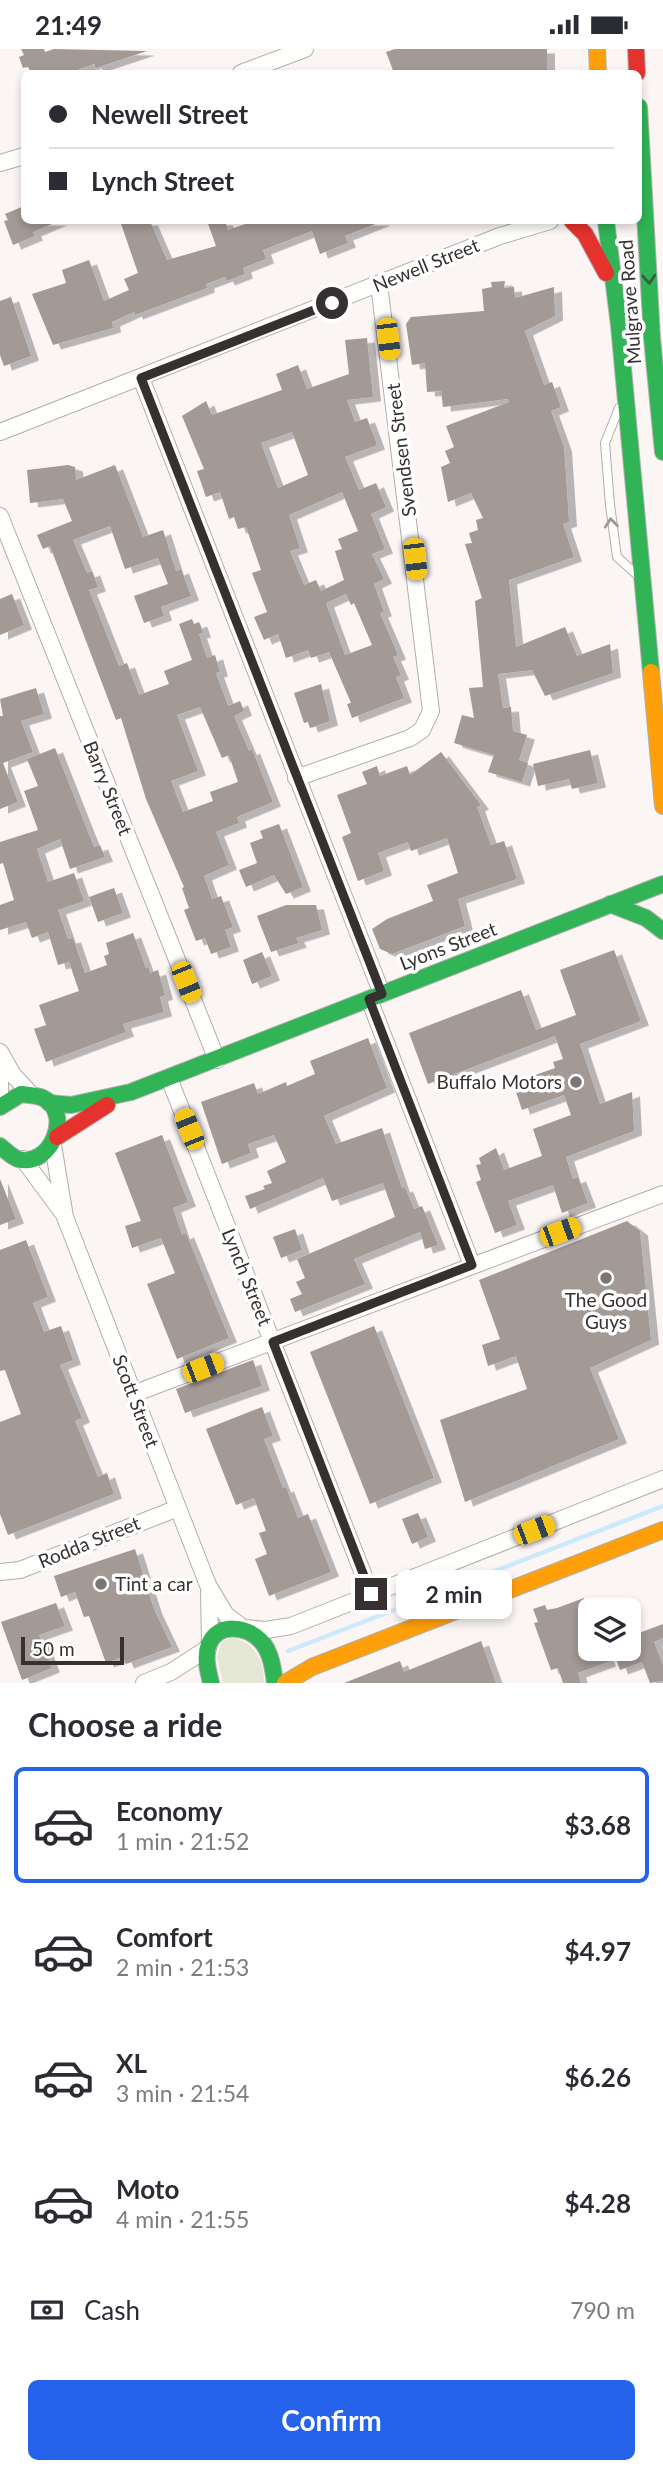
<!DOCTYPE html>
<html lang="en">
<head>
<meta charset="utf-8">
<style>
  :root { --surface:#fff; --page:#f2f2f3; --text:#2b2b33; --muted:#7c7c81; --line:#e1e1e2; --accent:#2563eb }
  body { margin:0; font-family:Lato,sans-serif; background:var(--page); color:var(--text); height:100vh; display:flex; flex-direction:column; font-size:26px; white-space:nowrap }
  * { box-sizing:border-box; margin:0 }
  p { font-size:23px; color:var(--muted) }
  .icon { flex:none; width:38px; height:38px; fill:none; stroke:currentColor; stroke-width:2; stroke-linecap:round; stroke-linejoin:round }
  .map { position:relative; height:1634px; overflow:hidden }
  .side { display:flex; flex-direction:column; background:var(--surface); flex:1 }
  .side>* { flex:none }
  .banner { position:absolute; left:21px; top:21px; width:621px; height:154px; border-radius:10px; box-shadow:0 4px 10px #0003; display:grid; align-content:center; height:154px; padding:0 28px; background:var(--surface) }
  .buttons { position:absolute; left:578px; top:1549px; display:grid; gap:14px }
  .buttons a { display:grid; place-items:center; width:63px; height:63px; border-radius:10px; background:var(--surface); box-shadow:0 4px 10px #0003; font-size:35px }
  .scale { position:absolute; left:21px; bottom:18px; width:103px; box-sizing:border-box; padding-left:7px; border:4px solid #363130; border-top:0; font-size:19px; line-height:24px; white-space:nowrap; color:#363130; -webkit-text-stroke:5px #fff; paint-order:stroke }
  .end { position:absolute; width:32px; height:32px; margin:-16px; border:9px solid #363130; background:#fff; box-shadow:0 0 0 4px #fff }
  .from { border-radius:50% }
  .bubble { position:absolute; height:49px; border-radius:10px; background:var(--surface); box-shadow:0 4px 10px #0003; font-size:23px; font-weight:700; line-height:49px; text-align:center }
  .car { position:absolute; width:21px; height:42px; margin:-21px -10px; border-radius:9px; box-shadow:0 0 5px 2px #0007; background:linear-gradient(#f5c518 24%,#345 0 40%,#f5c518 0 76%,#345 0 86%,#f5c518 0) }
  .banner b { display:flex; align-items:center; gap:24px; height:66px; font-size:26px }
  .banner b+b { border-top:2px solid var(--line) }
  .banner i { width:18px; height:18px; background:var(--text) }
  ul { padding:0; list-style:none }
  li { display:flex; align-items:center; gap:21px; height:116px; margin:0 14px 10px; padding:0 14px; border:4px solid transparent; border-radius:10px }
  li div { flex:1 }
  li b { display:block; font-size:26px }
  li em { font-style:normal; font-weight:700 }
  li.on { border-color:var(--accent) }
  li>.icon { width:63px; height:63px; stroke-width:1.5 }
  h2 { padding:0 28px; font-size:32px; line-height:84px }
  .pay { display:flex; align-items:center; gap:18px; height:77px; padding:0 28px; font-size:26px }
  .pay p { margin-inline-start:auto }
  .cta { display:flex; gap:14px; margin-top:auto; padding:14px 28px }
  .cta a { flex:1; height:80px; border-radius:10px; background:var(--accent); color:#fff; font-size:28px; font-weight:700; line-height:80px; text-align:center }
  .status { display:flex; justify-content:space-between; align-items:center; height:49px; padding:0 35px; background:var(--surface); direction:ltr }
  .status svg { height:19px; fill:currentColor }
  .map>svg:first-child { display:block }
</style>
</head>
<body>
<div class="status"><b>21:49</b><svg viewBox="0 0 49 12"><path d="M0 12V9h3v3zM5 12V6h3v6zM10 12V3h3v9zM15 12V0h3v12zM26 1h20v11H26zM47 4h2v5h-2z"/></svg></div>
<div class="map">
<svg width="663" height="1634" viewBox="0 0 663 1634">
  <defs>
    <filter id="shadow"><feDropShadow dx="8" dy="4.5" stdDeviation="0" flood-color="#0004"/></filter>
  </defs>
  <rect width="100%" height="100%" fill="#fbf5f4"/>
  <path fill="#e4e7d4" d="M231 1588C254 1593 264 1610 264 1634H223L217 1607 222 1593Z"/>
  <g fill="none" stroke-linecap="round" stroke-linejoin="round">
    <path stroke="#cceafb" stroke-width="4.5" d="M288 1602 663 1457"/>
  </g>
  <path fill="#a39995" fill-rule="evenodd" filter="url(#shadow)" d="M21 0H44L45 3 54 0 147 2 96 19 94 15 68 24H31L28 18 23 19 19 8 24 6Z
    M395 0H547V24H394L386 3Z
    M24 157V172H59L33 183 35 187 13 196 4 172 8 171 5 165Z
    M120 172H150L167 211 216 197 207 172H225L228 181 254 172H383L345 187 348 194 320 205 312 182 263 201 266 210 243 219 245 225 227 232 225 228 206 235 207 239 135 266 134 263 112 273 113 279 53 296 32 245 66 234 62 221 89 211 104 252 129 241 124 230 138 224Z
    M505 232 504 239 514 238 515 249 554 238 555 267 525 282 544 336 552 333 561 358 551 362 564 398 569 473 563 475 574 508 509 531 516 598 565 578 577 607 610 595 613 624 545 647 532 621 498 625 503 659 511 658 513 682 527 686 519 711 528 714 522 733 488 723 494 706 454 694 462 666 474 669 469 639 483 638 475 552 482 549 465 495 472 494 469 484 478 481 476 471 483 469 471 444 448 453 441 418 450 414 445 402 454 398 446 377 509 353 508 350 443 358 441 342 427 343 425 314 412 316 406 275 411 268 484 262 482 240 492 238 491 233Z
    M11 248 31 307 4 317 0 306V252Z
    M367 289 373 348 347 351 355 373 367 369 377 396 345 408 359 441 376 434 386 458 371 465 385 500 372 505 384 530 374 535 384 563 380 564 398 606 393 608 401 626 396 628 404 649 352 669 347 655 351 654 329 603 311 609 308 601 286 609 278 585 264 591 254 568 267 563 252 524 261 521 246 478 238 480 234 468 229 470 220 443 206 448 197 422 204 420 182 367 206 352 212 366 282 341 276 325 298 316 307 340 349 325 345 291ZM292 383 308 426 278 439 261 394ZM342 443 358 482 338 490 342 500 335 502 344 531 321 542 316 531 304 536 290 502 300 499 289 466ZM346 545 351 556 354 554 372 596 345 606 326 554Z
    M68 416 75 418 76 431 115 416 143 488 163 481 176 522 181 520 191 547 161 558 164 567 144 574 134 547 168 535 158 509 125 520 110 477 73 491 87 524 92 522 98 538 89 541 119 617 127 614 139 646 169 635 164 622 192 611 179 575 192 570 194 575 199 573 203 584 199 585 207 609 215 606 220 623 216 624 228 657 240 652 244 662 234 667 249 702 252 700 273 753 237 768 239 774 216 783 229 816 204 827 212 850 221 847 233 878 225 881 231 898 211 905 205 889 196 892 184 861 189 859 182 839 184 838 146 750 121 669 116 671 50 497 43 500 37 486 72 472 63 450 30 454 27 421ZM200 658 222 709 229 706 238 733 210 743 213 752 183 763 171 732 198 722 177 666Z
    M12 545 24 576 0 586V550Z
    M321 635 330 672 310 679 308 673 304 674 294 644Z
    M36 639 44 665 21 672 33 703 3 714 18 753 0 760V667H3L0 650Z
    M55 699 94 798 100 796 105 808 70 820 60 790 37 800 48 833 74 824 84 852 58 861 68 890 73 889 85 924 107 916 104 907 109 905 106 894 133 884 146 919 149 918 150 924 158 921 165 946 160 948 164 963 123 975 126 983 46 1013 34 980 46 976 39 956 79 942 69 913 58 916 48 883 32 889 26 873 0 881V856L14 851 3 814 0 815V793L38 781 24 742 38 737 27 710Z
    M590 701 598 734 572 740 569 730 538 737 533 715Z
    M441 703 481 756 477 758 491 796 504 792 517 830 458 850 465 877 392 905 380 900 372 880 387 870 433 852 427 836 458 824 447 789 411 802 408 793 378 804 384 822 358 832 342 788 351 784 337 746 367 735 362 723 377 717 380 727 407 717 410 726Z
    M279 775 303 838 286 845 274 826 246 838 239 821 257 814 250 794 263 789 260 782Z
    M114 839 123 864 98 873 89 848Z
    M286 856H316L322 881 296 889 299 894 271 903 257 867Z
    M614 901 641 972 580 995 600 1055 632 1043 634 1082 566 1108 573 1130 578 1128 588 1154 562 1164 553 1136 508 1152 517 1176 495 1184 476 1133 481 1131 476 1116 481 1115 479 1109 496 1099 504 1121 542 1107 533 1080 571 1066 564 1046 522 1061 513 1034 555 1019 553 1013 563 1010 555 987 428 1035 409 984 521 941 536 981 576 966 560 921Z
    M262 903 272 927 252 935 243 911Z
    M368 989 387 1039 324 1067 336 1095 382 1079 402 1139 405 1138 414 1160 422 1157 438 1196 425 1200 420 1183 354 1210 365 1235 295 1263 290 1250 302 1245 296 1233 305 1229 297 1210 395 1168 383 1134 332 1152 323 1129 250 1160 245 1147 265 1140 263 1137 272 1134 267 1122 286 1113 274 1086 248 1095 251 1104 222 1115 201 1053 254 1034 258 1045 286 1033 287 1037 315 1025 310 1012Z
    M162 1086 188 1153 173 1159 182 1186 186 1184 229 1289 177 1310 147 1235 175 1224 161 1189 132 1199 125 1177 141 1172 115 1104Z
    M0 1130 16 1170 0 1176Z
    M627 1172 640 1182 651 1291 590 1319 619 1390 465 1453 440 1371 527 1340 516 1307 488 1317 482 1296 500 1290 479 1231Z
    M295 1180 302 1201 281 1209 273 1188Z
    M26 1191 48 1248 33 1254 44 1283 61 1277 73 1311 60 1316 82 1369 75 1372 98 1428 107 1424 114 1445 8 1486 0 1465V1373L21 1365 5 1321 0 1322V1201Z
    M374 1277 434 1429 370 1455 310 1303Z
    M253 1311 262 1337 185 1364 176 1340Z
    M262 1358 273 1387 264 1390 283 1439 286 1438 298 1469 308 1465 331 1523 269 1547 255 1510 267 1505 259 1484 266 1482 254 1449 236 1456 206 1380Z
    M418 1464 428 1488 412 1495 402 1470Z
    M135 1500 154 1560 172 1598 126 1615 123 1608 106 1614 89 1567 84 1568 75 1543 61 1548 54 1527Z
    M584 1549 590 1564V1600H603L608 1613 578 1624 581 1634H563L558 1619 551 1621 534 1574 538 1573 533 1560 545 1556 547 1561 557 1559Z
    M56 1554 65 1577 39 1586 52 1619 22 1631 1 1573Z
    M663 1575V1589L654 1593 663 1616V1632L650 1634 642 1613 620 1621 616 1610 636 1602 631 1587Z
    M481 1592 496 1634H344L400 1612 404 1623Z"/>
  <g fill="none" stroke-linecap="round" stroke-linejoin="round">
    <defs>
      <path id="lane" d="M619 359 605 394 610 456 617 508 635 524"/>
      <path id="street" d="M241 24 305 0
        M0 114 24 107
        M141 329 382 945
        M0 383 500 187 550 172
        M0 467 217 1011
        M296 729 410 689 422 681 431 662 379 235
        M369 950 472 1216
        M0 1003 13 1026 31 1045
        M169 1029 371 1545
        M0 1054V1008
        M53 1096 65 1168 178 1459 208 1536 226 1566 242 1578
        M23 1110 62 1163
        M133 1345 663 1145
        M0 1523 20 1521 178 1459
        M209 1542 210 1593
        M244 1579 266 1581 291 1577 663 1430
        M144 1634 171 1623 208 1599"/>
      <path id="fast" d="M639 58 652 289 663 403
        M606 172 619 276 651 623
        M610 855 646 869 663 882
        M49 1054 71 1056 131 1043 663 835
        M0 1058 21 1045C27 1046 37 1046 43 1049 74 1064 50 1120 18 1110 12 1108 5 1101 0 1097
        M211 1634C208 1621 204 1608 209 1595 218 1573 247 1577 261 1592 271 1603 273 1619 275 1634"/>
      <path id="slow" d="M597 0 598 24
        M651 623 663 757
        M285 1634 312 1618 663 1481"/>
      <path id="jam" d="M636 0 637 24
        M572 172 585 185 606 224
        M57 1088 107 1056"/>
    </defs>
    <use href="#lane" stroke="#b2aead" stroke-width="10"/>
    <use href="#street" stroke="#b2aead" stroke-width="18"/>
    <use href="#fast" stroke="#b2aead" stroke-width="18"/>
    <use href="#slow" stroke="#b2aead" stroke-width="18"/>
    <use href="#jam" stroke="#b2aead" stroke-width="18"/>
    <use href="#lane" stroke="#fefefd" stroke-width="8"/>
    <use href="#street" stroke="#fefefd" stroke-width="16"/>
    <use href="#fast" stroke="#30b455" stroke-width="16"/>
    <use href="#slow" stroke="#ff9f0a" stroke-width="16"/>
    <use href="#jam" stroke="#e5322d" stroke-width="16"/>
  </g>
  <defs><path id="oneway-chevron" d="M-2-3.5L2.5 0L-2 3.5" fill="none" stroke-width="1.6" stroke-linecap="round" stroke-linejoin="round" transform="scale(1.75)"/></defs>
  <use stroke="#345f3d" href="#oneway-chevron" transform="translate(649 230) rotate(87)"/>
  <use stroke="#9a9896" href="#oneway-chevron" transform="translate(611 474) rotate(-96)"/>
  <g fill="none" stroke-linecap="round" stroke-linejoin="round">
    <path stroke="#363130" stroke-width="9" d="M332 254 141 329 382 945 369 950 472 1216 273 1293 371 1545"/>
  </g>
  <g fill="#7b7675" stroke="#fff" stroke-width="2.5">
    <circle cx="576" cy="1033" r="7"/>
    <circle cx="606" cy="1229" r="7"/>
    <circle cx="101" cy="1535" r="7"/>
  </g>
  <g text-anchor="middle" stroke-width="7" stroke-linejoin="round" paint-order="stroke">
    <g font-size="19" fill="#363130" stroke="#fff">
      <text transform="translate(426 216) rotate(-22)" y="7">Newell Street</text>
      <text transform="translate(630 253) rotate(-94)" y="7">Mulgrave Road</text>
      <text transform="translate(401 401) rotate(-97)" y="7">Svendsen Street</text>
      <text transform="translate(108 739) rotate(68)" y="7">Barry Street</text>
      <text transform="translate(448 897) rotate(-21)" y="7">Lyons Street</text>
      <text transform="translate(247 1228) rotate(68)" y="7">Lynch Street</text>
      <text transform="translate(136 1352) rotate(69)" y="7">Scott Street</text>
      <text transform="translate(89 1493) rotate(-22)" y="7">Rodda Street</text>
    </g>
    <g font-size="19" fill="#363130" stroke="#fff" text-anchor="end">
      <text x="562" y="1040">Buffalo Motors</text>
      <text x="606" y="1258" text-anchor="middle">The Good<tspan x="606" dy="22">Guys</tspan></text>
      <text x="115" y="1542" text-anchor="start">Tint a car</text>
    </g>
  </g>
</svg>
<div class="buttons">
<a><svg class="icon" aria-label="layers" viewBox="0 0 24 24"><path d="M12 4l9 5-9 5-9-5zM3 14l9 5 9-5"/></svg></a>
</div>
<div class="scale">50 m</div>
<i class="end from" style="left:332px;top:254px"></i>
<i class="end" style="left:371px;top:1545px"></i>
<div class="bubble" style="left:396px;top:1521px;width:116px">2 min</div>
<i class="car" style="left:388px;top:290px;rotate:173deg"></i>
<i class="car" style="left:415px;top:510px;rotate:173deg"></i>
<i class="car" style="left:186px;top:933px;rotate:158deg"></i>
<i class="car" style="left:189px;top:1080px;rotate:338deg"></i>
<i class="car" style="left:560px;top:1183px;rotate:70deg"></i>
<i class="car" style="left:203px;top:1319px;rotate:69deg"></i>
<i class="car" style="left:534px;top:1481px;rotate:69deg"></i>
<div class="banner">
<b><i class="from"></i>Newell Street</b>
<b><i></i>Lynch Street</b>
</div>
</div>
<section class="side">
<h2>Choose a ride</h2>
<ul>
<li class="on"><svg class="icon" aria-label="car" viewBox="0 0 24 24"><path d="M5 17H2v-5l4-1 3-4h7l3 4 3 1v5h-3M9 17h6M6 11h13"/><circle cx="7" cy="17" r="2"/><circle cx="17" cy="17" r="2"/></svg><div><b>Economy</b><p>1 min · 21:52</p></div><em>$3.68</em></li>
<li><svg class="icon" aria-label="car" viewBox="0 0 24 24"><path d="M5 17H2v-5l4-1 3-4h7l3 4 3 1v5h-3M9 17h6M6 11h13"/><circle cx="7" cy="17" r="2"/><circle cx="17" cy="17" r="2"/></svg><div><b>Comfort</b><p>2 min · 21:53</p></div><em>$4.97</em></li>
<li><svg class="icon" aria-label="car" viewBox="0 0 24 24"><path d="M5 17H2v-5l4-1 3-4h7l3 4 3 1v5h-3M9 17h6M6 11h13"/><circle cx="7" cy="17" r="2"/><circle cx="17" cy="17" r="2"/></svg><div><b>XL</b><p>3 min · 21:54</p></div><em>$6.26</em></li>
<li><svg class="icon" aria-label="car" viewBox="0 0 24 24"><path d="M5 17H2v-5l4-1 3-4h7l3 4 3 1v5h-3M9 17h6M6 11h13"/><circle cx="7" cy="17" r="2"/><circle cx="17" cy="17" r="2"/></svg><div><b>Moto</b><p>4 min · 21:55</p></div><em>$4.28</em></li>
</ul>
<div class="pay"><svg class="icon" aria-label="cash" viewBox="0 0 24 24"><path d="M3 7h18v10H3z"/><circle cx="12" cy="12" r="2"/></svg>Cash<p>790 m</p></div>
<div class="cta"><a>Confirm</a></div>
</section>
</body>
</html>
